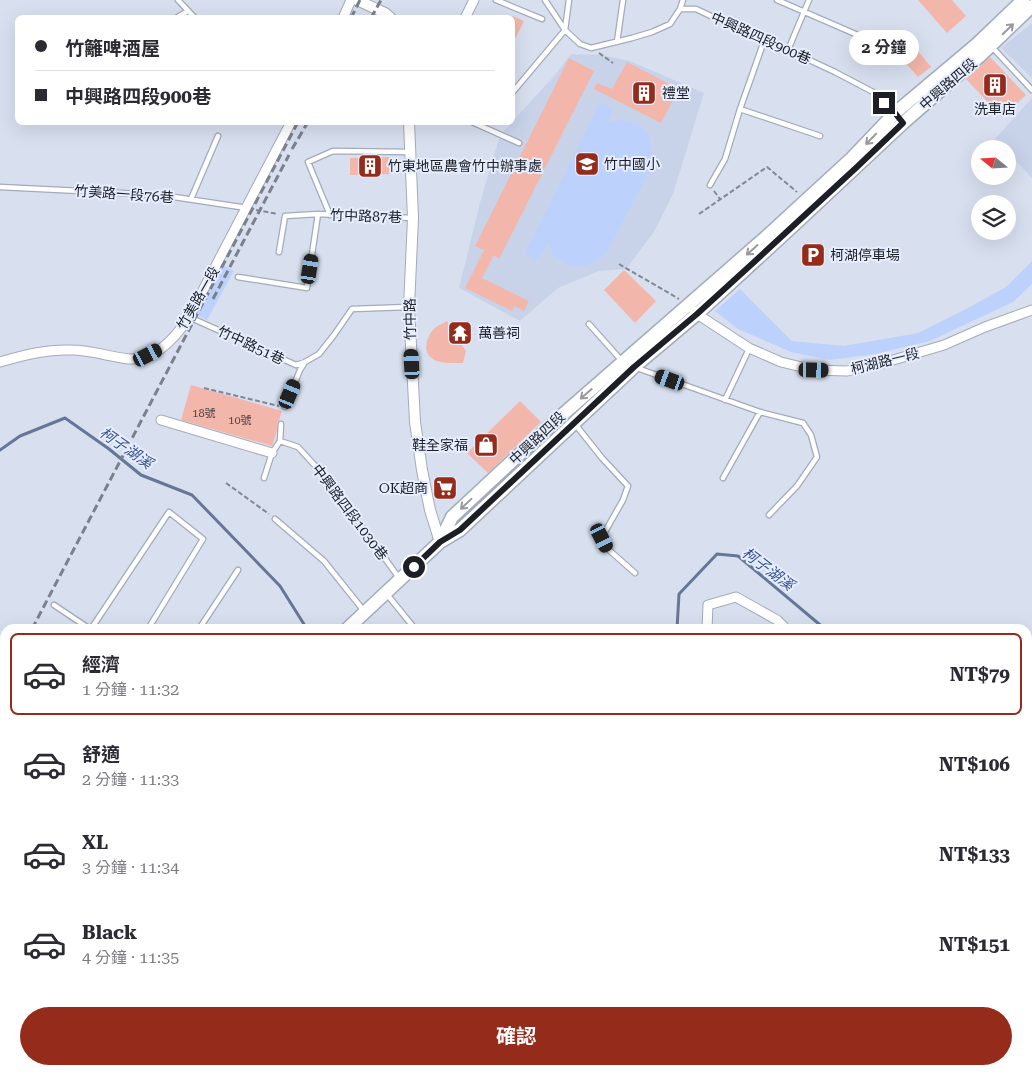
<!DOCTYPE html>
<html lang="zh-TW">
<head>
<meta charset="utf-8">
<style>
  :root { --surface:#fff; --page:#f2f2f3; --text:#2b2b33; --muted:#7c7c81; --line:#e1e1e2; --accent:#952c1b }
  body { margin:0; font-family:"Roboto Serif","Noto Sans TC",serif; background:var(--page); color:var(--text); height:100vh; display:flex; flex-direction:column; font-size:19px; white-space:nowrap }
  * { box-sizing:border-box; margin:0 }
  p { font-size:16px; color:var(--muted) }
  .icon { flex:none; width:28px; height:28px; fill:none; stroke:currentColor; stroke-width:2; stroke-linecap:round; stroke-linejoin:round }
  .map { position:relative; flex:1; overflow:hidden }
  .details { position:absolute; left:0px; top:624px; width:1032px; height:451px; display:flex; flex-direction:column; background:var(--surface); border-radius:15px 15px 0 0; box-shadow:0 5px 20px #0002 }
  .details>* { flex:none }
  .hud { position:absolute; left:15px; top:15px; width:500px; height:110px; border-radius:8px; box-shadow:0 5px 20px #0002; display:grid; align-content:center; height:110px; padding:0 20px; background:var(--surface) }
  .needle { width:32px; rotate:288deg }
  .fabs { position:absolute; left:971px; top:140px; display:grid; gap:10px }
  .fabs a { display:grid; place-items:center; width:45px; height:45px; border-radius:50%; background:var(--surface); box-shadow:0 5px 20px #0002; font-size:25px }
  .end { position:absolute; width:22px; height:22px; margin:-11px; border:6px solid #1c1f25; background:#fff; box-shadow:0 0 0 2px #fff }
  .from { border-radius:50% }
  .bubble { position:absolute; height:35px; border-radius:18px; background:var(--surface); box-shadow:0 5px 20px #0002; font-size:16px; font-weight:700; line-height:35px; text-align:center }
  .car { position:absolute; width:15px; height:30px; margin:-15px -8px; border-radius:6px; box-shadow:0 0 4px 1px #0007; background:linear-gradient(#222 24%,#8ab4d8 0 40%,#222 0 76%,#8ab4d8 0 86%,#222 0) }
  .hud b { display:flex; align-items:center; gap:18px; height:48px; font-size:19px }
  .hud b+b { border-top:1px solid var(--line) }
  .hud i { width:12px; height:12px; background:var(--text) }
  ul { padding:9px 0 0; list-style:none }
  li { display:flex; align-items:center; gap:15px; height:82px; margin:0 10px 8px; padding:0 10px; border:2px solid transparent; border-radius:8px }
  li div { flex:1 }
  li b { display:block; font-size:19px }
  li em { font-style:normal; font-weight:700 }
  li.selected { border-color:var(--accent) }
  li>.icon { width:45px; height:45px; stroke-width:1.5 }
  .button { display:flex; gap:10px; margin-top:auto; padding:10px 20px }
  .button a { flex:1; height:58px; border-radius:30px; background:var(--accent); color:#fff; font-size:20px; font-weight:700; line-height:58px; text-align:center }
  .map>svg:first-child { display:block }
</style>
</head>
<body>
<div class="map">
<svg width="1032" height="1074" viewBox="0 0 1032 1074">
  <rect width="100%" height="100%" fill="#d8e0f0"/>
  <path fill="#c8d3ea" d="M1032 23V78L1001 48Z
    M571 54 601 55 630 61 704 93 673 194 654 232 626 269 599 271 558 288 520 321 459 288 481 199 500 135 512 122 555 75Z
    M1032 98V178L1008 153V149H1003L994 140Z
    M224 1070H529L531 1074H221Z"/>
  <path fill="#bdd1fd" d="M600 102 614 109 608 122 624 120 641 126 649 135 652 153 651 169 606 253 596 262 582 267 565 264 552 254 548 242 537 262 525 254Z
    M214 260 234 271 207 320 187 310Z
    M1032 261V284L1013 302 930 341 875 354 830 360 791 352 738 329 715 311 740 289 792 341 844 346 918 333 964 310 1006 287Z
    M1032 1036V1072L1029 1074H965L964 1070H1028V1038Z
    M426 1070H492L495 1074H421Z"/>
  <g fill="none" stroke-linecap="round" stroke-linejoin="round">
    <path stroke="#667698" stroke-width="3" d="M0 450 20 436 65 418 109 449 141 475 192 495 280 586 307 629
      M677 629 679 594 717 554 738 556 825 629
      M1028 665 1032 663"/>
  </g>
  <path fill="#f3b6aa" d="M918 0H952L966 16 947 33Z
    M512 16 524 21 512 45Z
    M918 51 931 67 918 77 905 62Z
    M990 57 1026 95 1002 117 966 79Z
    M569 58 594 71 499 259 494 255 482 278 529 301 524 311 514 306 512 311 465 288 484 250 475 246Z
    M627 62 679 89 661 123 594 89 597 83 612 89Z
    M390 157V174L350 175V158Z
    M624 270 656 301 635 323 604 290Z
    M447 321 452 331 460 325 468 335 459 341 466 351 463 363H446L436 361 429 356 426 349 427 341 431 332 436 327Z
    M191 385 282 411 279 420 277 423V430L272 446 181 420Z
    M520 401 541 422 488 473 467 453Z"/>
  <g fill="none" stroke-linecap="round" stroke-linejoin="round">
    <defs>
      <path id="service" d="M178 0 195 18
        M496 0 542 19
        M545 0 565 30 580 44 591 48 632 38 652 32 670 24 680 9H696L764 41 788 50 835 72 873 92 895 113
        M777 0 860 36
        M680 9 683 0
        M176 18 188 11
        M617 42 623 0
        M992 47 1032 90
        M788 50 809 0
        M512 93 565 30 569 0
        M740 109 820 136
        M472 122 519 143
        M710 185 725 159 740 109 764 41
        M0 187 161 195 247 208
        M191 199 218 136
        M330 215 308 162 333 151 410 152
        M279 252 285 216 318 214 412 218
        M238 277 307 288 318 214
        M189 317 296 365 305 362 319 354 334 335 352 309 408 307
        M589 324 621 360
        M637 368 760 412 803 423 811 435 817 457 797 486 769 515
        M725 400 749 349
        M285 407 300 370 305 362
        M575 424 602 458 628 486 623 500 602 537 609 550 635 573
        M280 441 281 424
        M264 478 272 453 280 441 298 447 330 482 399 578
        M723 478 760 412
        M275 519 324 561 364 611
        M386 593 415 629
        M54 605 90 629
        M91 629 169 512 203 539 148 629
        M199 629 238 570
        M0 725 5 727
        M0 792 5 785
        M1028 803 1032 799
        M0 828H5
        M0 879 5 878
        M0 934H5
        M0 1031 5 1030
        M0 1047 5 1036
        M153 1074 155 1070"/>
      <path id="minor" d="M343 18 351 0
        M465 18 474 0
        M694 311 697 314 749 348 781 362 814 370 847 371 883 363 944 345 985 327 1032 310
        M0 362C24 355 47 349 72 350 91 350 110 357 129 359 156 361 176 337 189 317L291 122
        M161 420 272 453
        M707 629 708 605 736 597 777 620 786 629
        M1028 723 1032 720
        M1028 745 1032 750
        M1028 914 1032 909
        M1028 935H1032
        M816 1070 820 1074
        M846 1070 850 1074
        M956 1070 958 1074
        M693 1074 697 1070
        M737 1074 741 1070"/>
      <path id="tertiary" d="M357 0 385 13 391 18
        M409 122 413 218 409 307 415 422 422 470 430 510 440 542"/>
      <path id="secondary" d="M440 542 452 517 553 423 766 237 852 158 895 113 977 44 1023 0
        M347 629 440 542 460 530 634 367 697 314 795 224 903 123 982 54 1032 6
        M78 1074 80 1070"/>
    </defs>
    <use href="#service" stroke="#a3aaba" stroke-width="7"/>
    <use href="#minor" stroke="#a3aaba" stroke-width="11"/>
    <use href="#tertiary" stroke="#a3aaba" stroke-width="12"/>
    <use href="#secondary" stroke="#a3aaba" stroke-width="15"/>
    <path stroke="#828793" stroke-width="2" stroke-dasharray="5 2.5" stroke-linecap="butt" d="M599 53 613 63
      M714 191 720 199
      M256 210 278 214
      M699 214 767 167 797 192
      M619 264 679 299
      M204 388 279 406
      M226 483 269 514
      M273 1070V1074
      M537 1070 539 1074"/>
    <use href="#service" stroke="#fff" stroke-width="4.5"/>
    <use href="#minor" stroke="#fff" stroke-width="9"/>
    <use href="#tertiary" stroke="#fff" stroke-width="10"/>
    <use href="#secondary" stroke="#fff" stroke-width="12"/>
    <path stroke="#7b818c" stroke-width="3" stroke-dasharray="8 4" stroke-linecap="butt" d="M351 18 360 0
      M371 18 381 0
      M292 149 308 122
      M213 299 289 155
      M32 629 298 122
      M0 685 5 676
      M0 698 5 690"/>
  </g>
  <defs><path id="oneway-shaft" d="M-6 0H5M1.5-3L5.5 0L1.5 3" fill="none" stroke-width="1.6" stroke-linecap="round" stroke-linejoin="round" transform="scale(1.25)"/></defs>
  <g stroke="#999a9d">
    <use href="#oneway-shaft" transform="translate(1008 29) rotate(-44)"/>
    <use href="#oneway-shaft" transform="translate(871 139) rotate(134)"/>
    <use href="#oneway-shaft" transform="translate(752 250) rotate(138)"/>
    <use href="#oneway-shaft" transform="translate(586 394) rotate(139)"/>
    <use href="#oneway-shaft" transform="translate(466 504) rotate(137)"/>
  </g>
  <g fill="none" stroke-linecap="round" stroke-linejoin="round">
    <path stroke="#1c1f25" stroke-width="6" d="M414 567 440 542 460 530 634 367 697 314 753 263 858 166 903 123 895 113 884 103"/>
  </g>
  <defs>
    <symbol id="building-square" viewBox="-11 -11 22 22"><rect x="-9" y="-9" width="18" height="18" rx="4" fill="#952c1b" stroke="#e5edfe"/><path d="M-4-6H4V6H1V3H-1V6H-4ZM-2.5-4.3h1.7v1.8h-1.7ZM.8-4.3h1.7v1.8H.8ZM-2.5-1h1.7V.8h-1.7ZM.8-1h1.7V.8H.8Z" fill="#fff"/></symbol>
    <symbol id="school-square" viewBox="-11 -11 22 22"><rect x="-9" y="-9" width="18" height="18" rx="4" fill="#952c1b" stroke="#e5edfe"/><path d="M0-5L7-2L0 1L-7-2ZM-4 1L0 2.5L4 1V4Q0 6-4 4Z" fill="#fff"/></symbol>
    <symbol id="parking-square" viewBox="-11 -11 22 22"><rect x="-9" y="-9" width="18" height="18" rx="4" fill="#952c1b" stroke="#e5edfe"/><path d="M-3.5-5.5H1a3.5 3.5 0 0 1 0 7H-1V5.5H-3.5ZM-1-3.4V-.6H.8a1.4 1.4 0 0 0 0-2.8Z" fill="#fff"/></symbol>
    <symbol id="temple-square" viewBox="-11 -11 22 22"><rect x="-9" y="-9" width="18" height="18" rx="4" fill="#952c1b" stroke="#e5edfe"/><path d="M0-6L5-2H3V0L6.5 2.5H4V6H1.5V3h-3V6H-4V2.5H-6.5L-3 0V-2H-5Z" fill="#fff"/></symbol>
    <symbol id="shop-square" viewBox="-11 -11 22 22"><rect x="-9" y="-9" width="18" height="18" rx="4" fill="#952c1b" stroke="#e5edfe"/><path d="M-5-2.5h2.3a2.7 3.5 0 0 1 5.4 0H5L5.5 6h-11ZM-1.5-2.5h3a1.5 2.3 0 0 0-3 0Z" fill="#fff"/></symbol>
    <symbol id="supermarket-square" viewBox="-11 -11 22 22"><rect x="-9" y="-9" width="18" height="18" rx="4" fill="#952c1b" stroke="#e5edfe"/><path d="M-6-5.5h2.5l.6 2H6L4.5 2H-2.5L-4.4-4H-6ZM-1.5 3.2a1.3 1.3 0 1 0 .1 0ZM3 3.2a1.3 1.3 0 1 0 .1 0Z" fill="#fff"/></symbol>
  </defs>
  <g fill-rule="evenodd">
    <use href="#building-square" x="981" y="71" width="28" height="28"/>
    <use href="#building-square" x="630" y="79" width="28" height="28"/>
    <use href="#school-square" x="573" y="150" width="28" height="28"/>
    <use href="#building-square" x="356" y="152" width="28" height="28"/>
    <use href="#parking-square" x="799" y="241" width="28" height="28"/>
    <use href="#temple-square" x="446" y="319" width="28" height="28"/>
    <use href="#shop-square" x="472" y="431" width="28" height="28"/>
    <use href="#supermarket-square" x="431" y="474" width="28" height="28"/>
  </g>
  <g text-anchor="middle" stroke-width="4" stroke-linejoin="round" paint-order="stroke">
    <g font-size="11" fill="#524546">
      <text x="204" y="417">18號</text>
      <text x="240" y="424">10號</text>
    </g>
    <g font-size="14" fill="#1c1f25" stroke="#e5edfe">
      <text transform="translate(761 38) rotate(24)" y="5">中興路四段900巷</text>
      <text transform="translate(948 84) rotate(-41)" y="5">中興路四段</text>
      <text transform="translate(124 194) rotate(4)" y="5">竹美路一段76巷</text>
      <text transform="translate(366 216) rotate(2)" y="5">竹中路87巷</text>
      <text transform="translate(198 298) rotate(-60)" y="5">竹美路一段</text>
      <text transform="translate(410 319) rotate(-91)" y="5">竹中路</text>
      <text transform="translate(251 345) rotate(25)" y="5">竹中路51巷</text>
      <text transform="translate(885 361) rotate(-14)" y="5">柯湖路一段</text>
      <text transform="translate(537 438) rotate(-43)" y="5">中興路四段</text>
      <text transform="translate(350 512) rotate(53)" y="5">中興路四段1030巷</text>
    </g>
    <g font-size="14" fill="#1c1f25" stroke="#e5edfe" text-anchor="start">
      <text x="662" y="98">禮堂</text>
      <text x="995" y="114" text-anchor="middle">洗車店</text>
      <text x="604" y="169">竹中國小</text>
      <text x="388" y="171">竹東地區農會竹中辦事處</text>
      <text x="830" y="260">柯湖停車場</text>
      <text x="478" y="338">萬善祠</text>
      <text x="468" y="450" text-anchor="end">鞋全家福</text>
      <text x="428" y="493" text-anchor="end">OK超商</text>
    </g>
    <g font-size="15" font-style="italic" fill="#38528e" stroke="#e5edfe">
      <text transform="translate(126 448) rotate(35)" y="5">柯子湖溪</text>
      <text transform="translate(768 569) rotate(37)" y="5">柯子湖溪</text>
    </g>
  </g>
</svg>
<div class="fabs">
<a><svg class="needle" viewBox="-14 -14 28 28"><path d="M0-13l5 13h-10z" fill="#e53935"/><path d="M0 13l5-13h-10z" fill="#7c7c81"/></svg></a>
<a><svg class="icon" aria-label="layers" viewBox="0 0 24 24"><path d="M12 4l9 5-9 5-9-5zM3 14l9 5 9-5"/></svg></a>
</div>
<i class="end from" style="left:414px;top:567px"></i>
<i class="end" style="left:884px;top:103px"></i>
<div class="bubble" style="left:849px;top:30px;width:70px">2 分鐘</div>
<i class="car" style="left:310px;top:269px;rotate:9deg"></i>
<i class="car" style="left:148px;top:355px;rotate:63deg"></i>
<i class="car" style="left:412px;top:364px;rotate:357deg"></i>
<i class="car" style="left:814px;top:370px;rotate:91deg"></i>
<i class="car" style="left:670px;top:380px;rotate:290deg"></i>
<i class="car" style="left:290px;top:394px;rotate:23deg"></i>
<i class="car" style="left:602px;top:538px;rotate:153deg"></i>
<div class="hud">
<b><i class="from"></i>竹籬啤酒屋</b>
<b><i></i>中興路四段900巷</b>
</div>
<section class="details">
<ul>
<li class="selected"><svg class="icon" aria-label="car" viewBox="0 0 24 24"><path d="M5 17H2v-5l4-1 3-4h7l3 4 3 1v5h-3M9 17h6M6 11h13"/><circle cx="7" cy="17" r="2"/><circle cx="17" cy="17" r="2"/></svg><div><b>經濟</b><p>1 分鐘 · 11:32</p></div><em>NT$79</em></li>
<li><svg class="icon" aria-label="car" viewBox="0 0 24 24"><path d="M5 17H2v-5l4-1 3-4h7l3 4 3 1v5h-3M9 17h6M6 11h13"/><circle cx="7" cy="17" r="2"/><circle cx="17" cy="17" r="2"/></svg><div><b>舒適</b><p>2 分鐘 · 11:33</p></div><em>NT$106</em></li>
<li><svg class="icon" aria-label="car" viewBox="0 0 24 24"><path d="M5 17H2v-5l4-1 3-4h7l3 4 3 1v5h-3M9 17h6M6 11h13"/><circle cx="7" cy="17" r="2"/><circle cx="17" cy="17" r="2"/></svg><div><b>XL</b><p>3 分鐘 · 11:34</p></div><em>NT$133</em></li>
<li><svg class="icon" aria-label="car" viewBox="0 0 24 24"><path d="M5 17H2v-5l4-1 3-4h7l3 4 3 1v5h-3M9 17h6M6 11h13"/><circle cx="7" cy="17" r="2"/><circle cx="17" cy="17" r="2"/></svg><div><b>Black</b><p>4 分鐘 · 11:35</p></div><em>NT$151</em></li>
</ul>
<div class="button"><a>確認</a></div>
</section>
</div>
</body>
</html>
